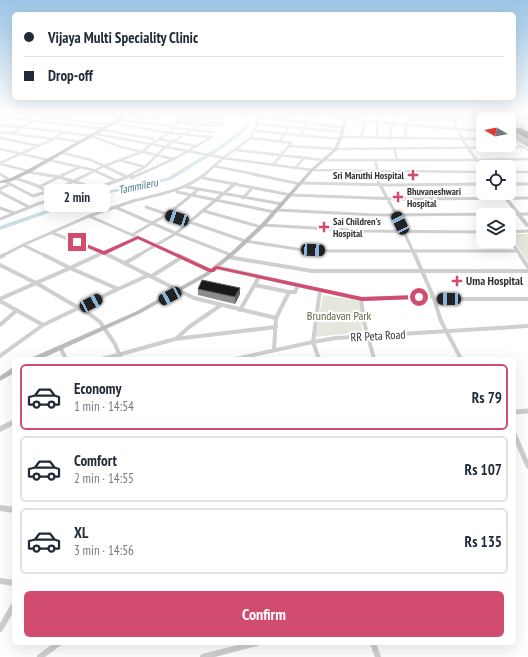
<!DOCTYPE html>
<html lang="en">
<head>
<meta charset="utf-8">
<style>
  :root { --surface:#fff; --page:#f2f2f3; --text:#1f2937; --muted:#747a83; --line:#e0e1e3; --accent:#d24c70 }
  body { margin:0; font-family:"PT Sans Narrow",sans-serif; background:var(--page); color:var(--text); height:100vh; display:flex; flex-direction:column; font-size:15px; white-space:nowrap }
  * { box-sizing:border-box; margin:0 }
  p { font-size:13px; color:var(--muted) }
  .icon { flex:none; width:22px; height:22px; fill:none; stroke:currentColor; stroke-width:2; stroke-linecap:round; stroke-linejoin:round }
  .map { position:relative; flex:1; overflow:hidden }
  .drawer { position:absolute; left:12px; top:357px; width:504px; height:288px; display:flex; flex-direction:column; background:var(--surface); border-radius:6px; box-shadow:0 4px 16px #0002 }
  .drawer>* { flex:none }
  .guide { position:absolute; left:12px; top:12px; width:504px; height:88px; border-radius:6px; box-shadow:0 4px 16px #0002; display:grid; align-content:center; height:88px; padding:0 12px; background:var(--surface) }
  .needle { width:26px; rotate:279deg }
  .fabs { position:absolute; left:476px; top:112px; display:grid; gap:8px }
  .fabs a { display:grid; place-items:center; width:40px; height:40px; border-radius:6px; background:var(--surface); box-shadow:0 4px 16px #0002; font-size:20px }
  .end { position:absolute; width:18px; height:18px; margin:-9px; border:5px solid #d24c70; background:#fff; box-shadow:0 0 0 2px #fff }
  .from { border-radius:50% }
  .bubble { position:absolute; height:28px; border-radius:6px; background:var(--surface); box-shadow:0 4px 16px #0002; font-size:13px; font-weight:800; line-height:28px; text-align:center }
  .car { position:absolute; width:12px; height:24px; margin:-12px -6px; border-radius:5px; box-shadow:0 0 3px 1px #0007; background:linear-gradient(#222 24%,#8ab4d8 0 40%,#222 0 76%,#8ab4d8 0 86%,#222 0) }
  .guide b { display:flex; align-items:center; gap:14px; height:38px; font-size:15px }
  .guide b+b { border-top:1px solid var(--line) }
  .guide i { width:10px; height:10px; background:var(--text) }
  ul { padding:7px 0 0; list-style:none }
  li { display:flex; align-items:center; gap:12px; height:66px; margin:0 8px 6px; padding:0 4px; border:2px solid var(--line); border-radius:6px }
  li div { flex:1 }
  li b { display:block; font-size:15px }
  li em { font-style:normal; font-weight:800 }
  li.current { border-color:var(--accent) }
  li>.icon { width:36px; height:36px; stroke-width:1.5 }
  .button { display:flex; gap:8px; margin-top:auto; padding:8px 12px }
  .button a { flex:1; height:46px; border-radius:6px; background:var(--accent); color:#fff; font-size:16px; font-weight:800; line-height:46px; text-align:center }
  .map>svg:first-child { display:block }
</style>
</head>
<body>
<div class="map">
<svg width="528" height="657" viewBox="0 0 528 657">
  <rect width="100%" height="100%" fill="#fff"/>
  <path fill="#e4e8dc" d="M509 234H528V262Z
    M323 295 360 301 362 332 315 337Z"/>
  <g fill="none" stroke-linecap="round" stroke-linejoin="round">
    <path fill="#c9dfe4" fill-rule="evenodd" d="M240 111H244L251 123 247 130 223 148 171 180 97 196 0 230V226L93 194 167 178 219 146 243 128 247 123Z"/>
    <path stroke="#cfcfcf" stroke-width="2.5" d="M5 111 43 115
      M255 111 257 124 342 132
      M272 111 408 125 409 120H477
      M298 111 346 116
      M329 111 346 113
      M386 111H392
      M392 111 425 114 465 113
      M501 111 528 131
      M522 111 528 115
      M184 112 220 113
      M487 112 507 111
      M0 113H2
      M47 113 67 115
      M346 113 366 115V111
      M182 115 196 116
      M122 116 156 118
      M207 116H222
      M257 116 343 128
      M0 117 105 129
      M41 117 61 119 78 111
      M180 117 223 119
      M61 119 112 125
      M498 119 528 117
      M119 120 174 126
      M178 120 224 123 221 111
      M114 123 169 133 211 137
      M176 123 218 126H222L224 123
      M257 124 251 138 223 158 312 170 483 172
      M0 125 63 132
      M509 125H528
      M173 128 213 132
      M103 130 153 139
      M255 131 340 139
      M0 132 53 139
      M12 133 33 121
      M96 134 220 157 223 158 214 166 258 175
      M300 136 311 116
      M341 137 483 139
      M0 138 39 146
      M56 138 81 142
      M251 138 291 143 273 165
      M361 138 365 120
      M377 138V123L382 111
      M159 139 196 146
      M391 139 390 131 399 112
      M407 139 405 131 408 125 483 131
      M280 141 294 119
      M289 146 336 149 524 147
      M394 148 397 159
      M0 149 93 170 104 175
      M236 150 323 160H476
      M62 153 91 160 123 175
      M119 160 145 167
      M375 160 378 172
      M476 160 528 159
      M0 163 53 139 63 132 91 136 121 147 174 159
      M0 164 29 171
      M295 168 305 157
      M27 172 47 175
      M373 172 375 175
      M509 172H528
      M0 174 2 175
      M63 175 80 167
      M86 175 104 166 142 152 151 144 169 133 185 111
      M130 175 145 167 165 147 193 129 205 111
      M138 175 174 159 210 138
      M204 175 214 166"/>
    <path stroke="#cfcfcf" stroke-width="3" d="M0 174 10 180
      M40 174 59 177 95 188
      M102 174 117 181
      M121 174 127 177 132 174
      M253 174 300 184
      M374 174 396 214 415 256
      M15 178 38 186 58 198
      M131 178 140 174
      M203 178 291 195 400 199 528 198
      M4 181 33 196 62 187 88 174
      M302 183 392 185 483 184
      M509 184H528
      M39 187 65 174
      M62 187 79 193
      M187 187 282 204
      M0 189 10 184
      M0 192 29 207
      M177 192 274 212
      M243 198 253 187
      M115 207 177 234 231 255
      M146 207 245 241 297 249 330 251H518
      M0 208 14 213
      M277 210 376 215 528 214
      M204 211 261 227
      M0 219 40 203 97 188 127 177
      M263 225 364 231 483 232
      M509 232 528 231
      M53 233 110 256
      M132 235 168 214 199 189
      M509 238 521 256
      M2 256 23 245
      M46 256 23 245 89 216
      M96 256 138 237
      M137 256 175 234 236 183
      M180 256 89 216C104 211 118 206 133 201 159 194 184 191 205 174"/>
    <path stroke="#cfcfcf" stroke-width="4" d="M44 255 70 268
      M98 255 70 268 118 289 149 275
      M108 255 194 298 276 318 274 350
      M178 255 211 271
      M415 255 433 296 441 321 461 359
      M520 255 528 267
      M0 257 4 255
      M228 257 312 271H528
      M125 263 139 255
      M0 265 36 283 91 315 100 322 115 344 121 359
      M216 267 361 299 433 296
      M152 276 182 257
      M255 285 289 292
      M0 299 70 268
      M361 299 364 322 374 359
      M434 299H528
      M0 301 43 325 118 289
      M240 310 259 277
      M276 318 289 292H295L298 285
      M0 325 17 310
      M176 339 189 327 221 305
      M60 347 66 359
      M0 356 43 325
      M103 359 175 339 276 327
      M319 359 313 342 320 290"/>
    <path stroke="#cfcfcf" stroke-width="5" d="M103 359 106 358
      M514 412 528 411
      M514 434 528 466"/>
    <path stroke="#cfcfcf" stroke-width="6" d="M0 508 14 510
      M0 581 14 583
      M0 629 14 605
      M373 643 378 657
      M40 657 59 643
      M203 657 257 643"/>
    <path fill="#cfcfcf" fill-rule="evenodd" d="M452 111H454C456 132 471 151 484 167H483V169H482C469 152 453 133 452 111Z
      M461 111H464L483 122V124Z
      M509 137 528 149V151L509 139Z
      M500 193H504L528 223V227H526Z
      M528 324V328L336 340 313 344 244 359H232L233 358 235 357 313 340 336 336Z
      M14 419V425L0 432V426Z"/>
    <path fill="#bcbcbc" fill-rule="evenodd" d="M345 111H349L343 137 337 150 313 171 265 226 233 256 209 275 141 313 41 359H32L33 357 137 311 205 273 229 254 261 224 311 169 334 149 339 137Z
      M12 368H14V373L0 381V376Z"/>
    <path fill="#aaa" fill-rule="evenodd" d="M121 111H125L124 116 118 122 31 172 12 181 0 183V181L9 179 27 170 116 120 120 116Z"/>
  </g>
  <path fill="#8c8c8c" d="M467 111H490L504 119H483V121Z
    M509 122 517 128 528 132V147L509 136Z
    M240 288V294L235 304 198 295V289Z"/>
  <path fill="#5e5e5e" d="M240 288V294L235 304V297Z"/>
  <path fill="#191919" stroke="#5e5e5e" d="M479 111H490L504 119H493Z
    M509 122 515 125 517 128H521L528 132V139L509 128Z
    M202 280 240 288 235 297 198 289Z"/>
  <linearGradient id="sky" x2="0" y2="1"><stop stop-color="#9bc5e6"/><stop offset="0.55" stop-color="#fff"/><stop offset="1" stop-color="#fff" stop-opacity="0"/></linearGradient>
  <rect width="528" height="203" fill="url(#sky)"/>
  <path fill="#d24c70" d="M138 236 211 269 216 266 362 297 419 295 422 297 419 299 362 301 217 269 214 272H209L138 239 104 255 75 242 79 241 104 251Z"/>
  <g fill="#d24c70" stroke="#fff" stroke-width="1.5">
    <path d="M411 169h4v4h4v4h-4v4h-4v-4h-4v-4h4z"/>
    <path d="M396 191h4v4h4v4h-4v4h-4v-4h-4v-4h4z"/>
    <path d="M322 221h4v4h4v4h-4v4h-4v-4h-4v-4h4z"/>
    <path d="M455 275h4v4h4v4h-4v4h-4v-4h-4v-4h4z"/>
  </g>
  <g text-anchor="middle" stroke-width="4" stroke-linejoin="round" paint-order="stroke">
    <g font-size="10" font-weight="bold" fill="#323232" stroke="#fff" text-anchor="start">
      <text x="404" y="179" text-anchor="end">Sri Maruthi Hospital</text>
      <text x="407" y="195">Bhuvaneshwari<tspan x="407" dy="12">Hospital</tspan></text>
      <text x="333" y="225">Sai Children's<tspan x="333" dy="12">Hospital</tspan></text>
    </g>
    <g font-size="11" font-style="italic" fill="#467a86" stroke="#fff">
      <text transform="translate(138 186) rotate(-12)" y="4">Tammileru</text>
    </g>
    <g font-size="12" font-weight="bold" fill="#323232" stroke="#fff" text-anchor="start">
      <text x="466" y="285">Uma Hospital</text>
    </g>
    <g font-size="12" fill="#5d6944" stroke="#fff">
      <text x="339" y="320">Brundavan Park</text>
    </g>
    <g font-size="12" fill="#323232" stroke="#fff">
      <text transform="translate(378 336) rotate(-3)" y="4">RR Peta Road</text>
    </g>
  </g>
</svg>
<div class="fabs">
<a><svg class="needle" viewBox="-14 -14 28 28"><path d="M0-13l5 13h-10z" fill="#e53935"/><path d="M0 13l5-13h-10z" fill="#747a83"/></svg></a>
<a><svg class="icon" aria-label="locate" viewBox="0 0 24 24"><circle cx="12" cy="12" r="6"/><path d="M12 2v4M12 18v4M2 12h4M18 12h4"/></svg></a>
<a><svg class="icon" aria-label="layers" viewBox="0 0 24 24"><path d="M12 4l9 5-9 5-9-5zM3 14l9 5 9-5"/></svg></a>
</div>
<i class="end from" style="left:419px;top:297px"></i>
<i class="end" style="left:77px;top:242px"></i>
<div class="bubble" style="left:44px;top:184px;width:66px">2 min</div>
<i class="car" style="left:177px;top:218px;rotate:288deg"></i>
<i class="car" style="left:400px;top:223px;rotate:334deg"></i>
<i class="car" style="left:313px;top:250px;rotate:93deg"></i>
<i class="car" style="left:170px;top:296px;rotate:242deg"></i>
<i class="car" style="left:449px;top:299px;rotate:270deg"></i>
<i class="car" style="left:91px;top:303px;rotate:62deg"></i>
<div class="guide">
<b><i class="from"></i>Vijaya Multi Speciality Clinic</b>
<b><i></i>Drop-off</b>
</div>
<section class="drawer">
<ul>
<li class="current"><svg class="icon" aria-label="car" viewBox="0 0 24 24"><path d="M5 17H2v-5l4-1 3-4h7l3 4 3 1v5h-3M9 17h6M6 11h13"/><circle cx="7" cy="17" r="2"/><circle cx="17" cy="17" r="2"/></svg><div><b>Economy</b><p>1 min · 14:54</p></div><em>Rs 79</em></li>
<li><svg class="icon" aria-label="car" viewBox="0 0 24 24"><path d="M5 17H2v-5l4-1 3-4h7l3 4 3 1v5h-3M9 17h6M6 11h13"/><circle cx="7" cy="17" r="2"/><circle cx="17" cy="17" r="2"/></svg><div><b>Comfort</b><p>2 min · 14:55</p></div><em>Rs 107</em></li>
<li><svg class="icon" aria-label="car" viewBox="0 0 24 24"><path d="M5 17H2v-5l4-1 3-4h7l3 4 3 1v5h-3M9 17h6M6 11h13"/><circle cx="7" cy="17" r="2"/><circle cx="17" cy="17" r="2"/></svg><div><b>XL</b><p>3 min · 14:56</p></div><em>Rs 135</em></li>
</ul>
<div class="button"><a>Confirm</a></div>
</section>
</div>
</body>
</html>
